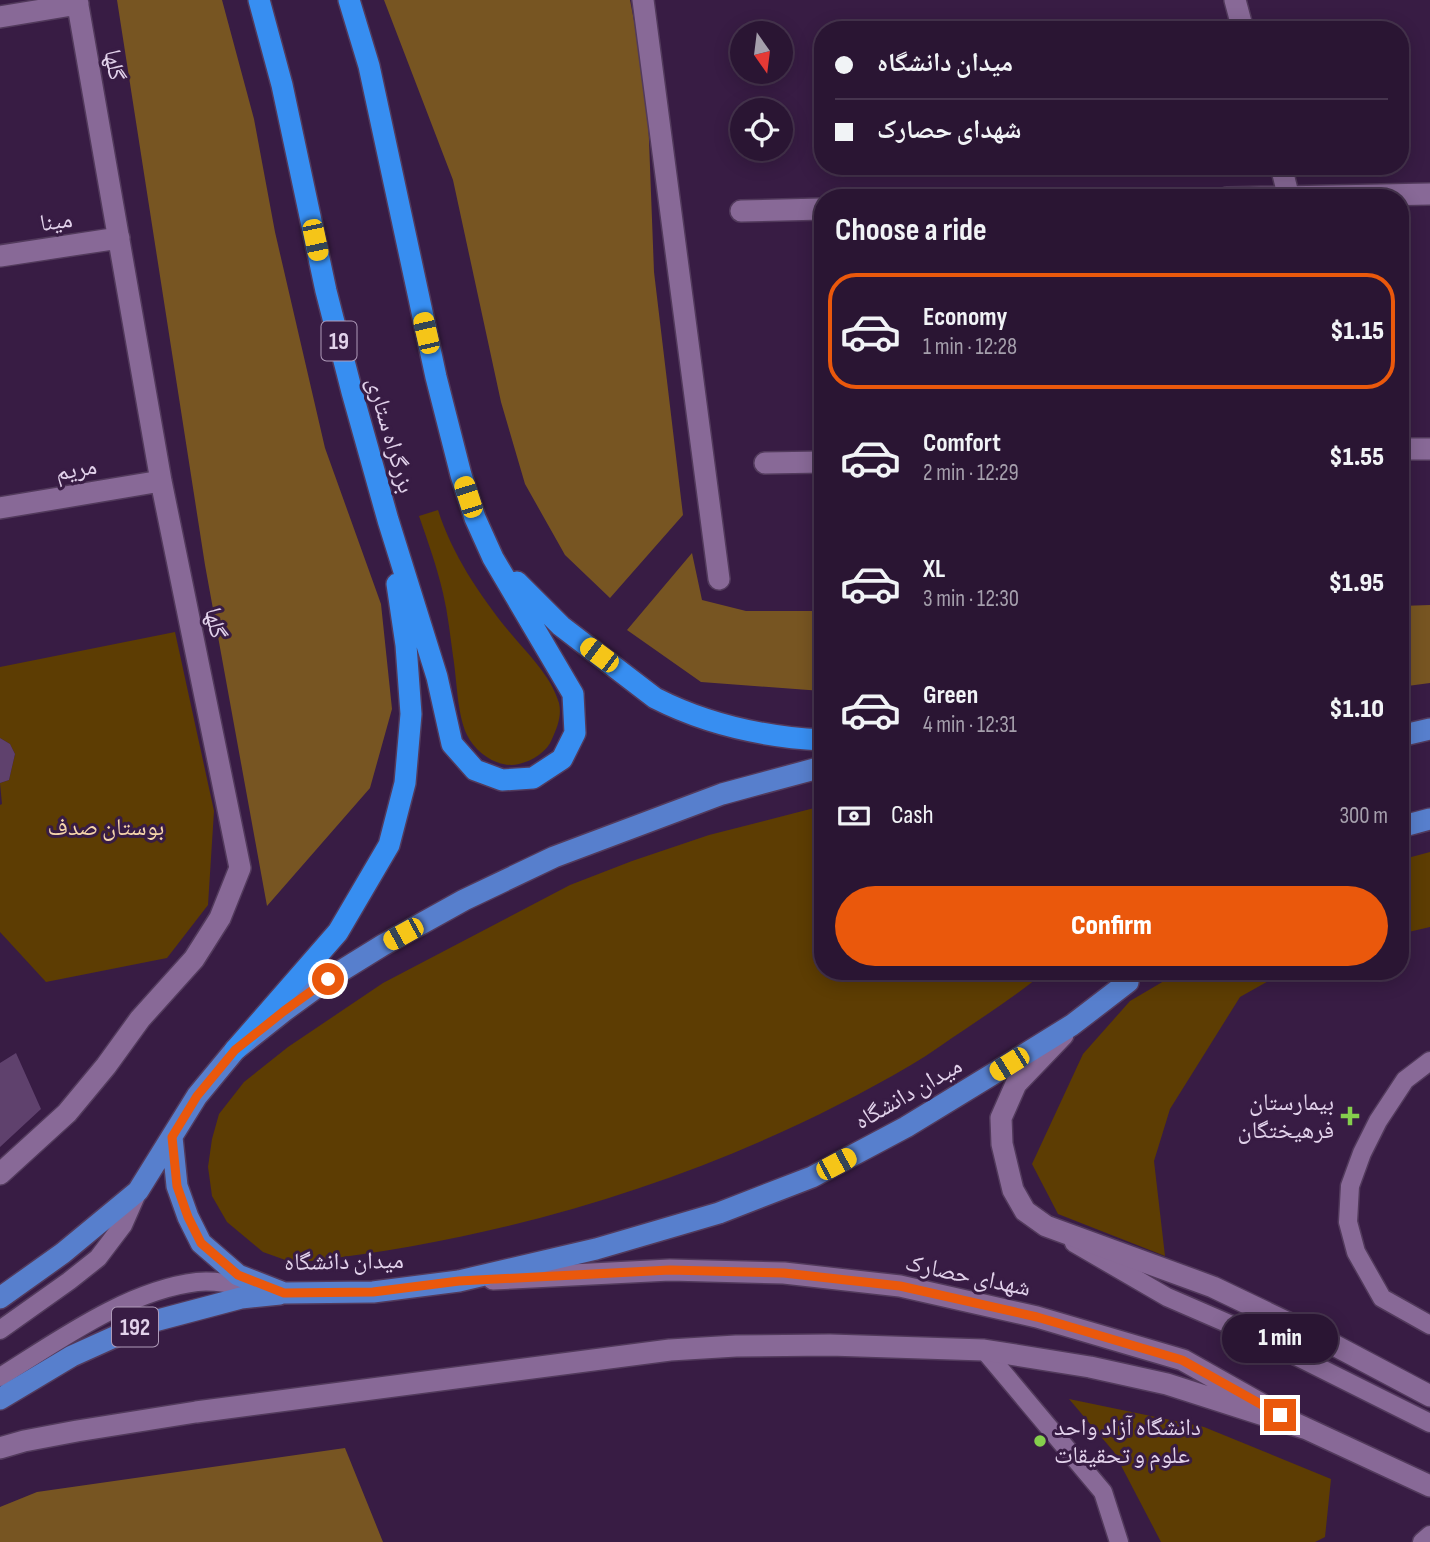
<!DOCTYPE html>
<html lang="en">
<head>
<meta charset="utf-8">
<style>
  :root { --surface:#2a1533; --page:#36223f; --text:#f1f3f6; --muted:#a59fac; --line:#46344e; --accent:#ea580c }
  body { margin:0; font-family:"Sofia Sans Condensed","Noto Naskh Arabic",sans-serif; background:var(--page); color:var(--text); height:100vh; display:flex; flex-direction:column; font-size:26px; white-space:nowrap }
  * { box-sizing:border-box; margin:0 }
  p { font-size:23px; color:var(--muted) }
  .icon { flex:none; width:38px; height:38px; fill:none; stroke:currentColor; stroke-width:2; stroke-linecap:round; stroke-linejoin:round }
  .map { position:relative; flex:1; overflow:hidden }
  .panel { position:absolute; left:814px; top:189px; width:595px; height:791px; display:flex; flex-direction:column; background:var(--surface); border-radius:28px; box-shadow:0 4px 18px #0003,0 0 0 2px var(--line) }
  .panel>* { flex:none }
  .banner { position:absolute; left:814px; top:21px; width:595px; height:154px; border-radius:28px; box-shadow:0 4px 18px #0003,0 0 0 2px var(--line); display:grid; align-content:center; height:154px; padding:0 21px; background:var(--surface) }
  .needle { width:46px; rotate:166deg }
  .fabs { position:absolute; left:730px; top:21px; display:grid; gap:14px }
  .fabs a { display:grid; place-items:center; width:63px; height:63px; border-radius:50%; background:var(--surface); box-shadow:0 4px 18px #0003,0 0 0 2px var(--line); font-size:35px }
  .end { position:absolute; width:32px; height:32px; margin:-16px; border:9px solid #ea580c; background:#fff; box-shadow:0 0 0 4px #fff }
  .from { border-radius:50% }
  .bubble { position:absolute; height:49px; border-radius:24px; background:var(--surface); box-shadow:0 4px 18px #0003,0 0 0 2px var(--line); font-size:23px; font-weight:800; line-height:49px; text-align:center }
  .car { position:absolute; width:21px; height:42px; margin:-21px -10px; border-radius:9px; box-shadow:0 0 5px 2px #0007; background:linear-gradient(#f5c518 24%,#345 0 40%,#f5c518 0 76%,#345 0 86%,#f5c518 0) }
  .banner b { display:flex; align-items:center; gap:24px; height:66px; font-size:26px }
  .banner b+b { border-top:2px solid var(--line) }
  .banner i { width:18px; height:18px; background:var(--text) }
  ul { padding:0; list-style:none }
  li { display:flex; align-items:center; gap:21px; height:116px; margin:0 14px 10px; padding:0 7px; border:4px solid transparent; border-radius:28px }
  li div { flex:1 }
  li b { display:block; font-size:26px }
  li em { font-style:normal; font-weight:800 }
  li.current { border-color:var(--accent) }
  li>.icon { width:63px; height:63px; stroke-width:1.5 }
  h2 { padding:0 21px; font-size:32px; line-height:84px }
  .pay { display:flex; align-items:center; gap:18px; height:77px; padding:0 21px; font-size:26px }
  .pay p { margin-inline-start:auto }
  .button { display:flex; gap:14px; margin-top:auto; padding:14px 21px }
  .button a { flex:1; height:80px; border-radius:42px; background:var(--accent); color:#fff; font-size:28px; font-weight:800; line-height:80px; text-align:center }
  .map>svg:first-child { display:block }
</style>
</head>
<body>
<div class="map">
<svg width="1430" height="1542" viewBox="0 0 1430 1542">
  <rect width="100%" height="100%" fill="#381c44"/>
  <path fill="#5d3d03" d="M438 510C452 554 479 594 507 629 525 651 551 675 559 703 562 716 557 728 552 739 547 752 532 761 519 764 498 769 476 753 467 735 457 714 457 680 453 656 450 635 448 614 443 593 437 567 428 542 419 516Z
    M175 632 214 811 208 905 167 958 46 982 0 932V805L2 804 0 783 9 780 15 754 10 744 0 738V667Z
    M822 806V971H1046C1021 992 992 1011 964 1030 947 1041 930 1054 911 1065 729 1172 520 1237 310 1261L291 1262 263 1252 227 1222 212 1196 208 1167 212 1139 219 1114 244 1082 288 1047 383 983 570 885 632 861 709 835Z
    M1430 852V927L1400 934V860Z
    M1181 971H1286L1240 997 1170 1109 1154 1161 1165 1256 1058 1214 1032 1164 1083 1054 1130 1001Z
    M1069 1399 1204 1427 1331 1479 1325 1537 1315 1542H1161L1114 1452Z"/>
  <path fill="#752" d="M117 0H222L254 119 275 232 325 448 381 604 392 709 370 788 267 906 205 565Z
    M384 0H630L647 88 654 272 683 515 610 598 565 555 525 484 501 402 453 180Z
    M692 553 702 600 746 611H822V691L701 682 627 630Z
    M1430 605V683L1400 687V606Z
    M345 1448 383 1542H0V1507L37 1492Z"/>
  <path fill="#5f416d" d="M0 738 10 744 15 754 9 780 0 783Z
    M16 1053 41 1109 0 1147V1063Z"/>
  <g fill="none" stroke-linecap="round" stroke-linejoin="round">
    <defs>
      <path id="lane" d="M1430 1061 1405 1080 1378 1121 1362 1153 1350 1186 1348 1222 1356 1252 1382 1298 1430 1325
        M1074 1243 1167 1297 1250 1333 1430 1423
        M0 1330 69 1281 98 1258 123 1225 138 1191
        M984 1350 1103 1492 1119 1542
        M0 1377C58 1341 128 1290 197 1282 216 1280 237 1285 256 1289
        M1422 1542 1430 1535"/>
      <path id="street" d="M643 0 719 579
        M1235 0 1243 30
        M0 17 78 4
        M1281 166 1289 198
        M1227 198 1430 194
        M741 211 822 209
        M0 256 119 238
        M1400 449H1430
        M765 463 822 462
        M0 508 161 481
        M0 1174 67 1113 106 1066 140 1019 194 959 220 918 240 868 161 481 77 0"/>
      <path id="secondary" d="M1063 1035 1016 1084 1001 1118 1002 1144 1013 1190 1025 1211 1046 1226 1213 1287 1332 1344 1430 1396
        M493 1279 670 1270 784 1273 900 1286 1037 1317 1183 1360 1261 1404
        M1292 1422 1430 1486
        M0 1448 24 1441 77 1431 196 1412 670 1350 736 1346 830 1345 984 1350 1090 1367 1167 1384 1304 1428"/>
      <path id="primary" d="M1400 736 1430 729
        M1400 827 1430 819
        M172 1137 177 1186 188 1217 201 1243 238 1275 284 1293 373 1292 459 1281 596 1249 719 1213 812 1177 906 1127 988 1077 1072 1025 1128 982 1129 971
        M0 1298 63 1253 138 1191 197 1096 235 1050 284 1011 328 979 383 945 464 900 554 857 722 794 822 767
        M0 1399 72 1356 143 1324 241 1298 280 1294"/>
      <path id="highway" d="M259 0 282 85 326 291 352 392 388 520 437 677 452 744 475 770 502 780 533 778 562 759 575 733 573 694 493 558 475 518 461 475 436 377 369 66 349 0
        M517 582 561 626 655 698C706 724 765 737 822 740
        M235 1050 338 932 389 845 405 783 411 714 406 645 397 584"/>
    </defs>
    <use href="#lane" stroke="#523a5c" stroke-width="21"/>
    <use href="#street" stroke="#523a5c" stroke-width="24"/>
    <use href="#secondary" stroke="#523a5c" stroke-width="24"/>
    <use href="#primary" stroke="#523a5c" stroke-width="24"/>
    <use href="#highway" stroke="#523a5c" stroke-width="24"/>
    <use href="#lane" stroke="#886997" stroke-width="18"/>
    <use href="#street" stroke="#886997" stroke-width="21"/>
    <use href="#secondary" stroke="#886997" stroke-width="21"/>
    <use href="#primary" stroke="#577fcd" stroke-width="21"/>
    <use href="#highway" stroke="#378ef1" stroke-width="21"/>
  </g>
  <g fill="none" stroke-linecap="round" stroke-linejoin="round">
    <path stroke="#ea580c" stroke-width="9" d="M328 979 284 1011 235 1050 197 1096 172 1137 177 1186 188 1217 201 1243 238 1275 284 1293 373 1292 459 1281 670 1270 784 1273 900 1286 1037 1317 1182 1360 1280 1415"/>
  </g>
  <g fill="#85cf4d" stroke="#381c44" stroke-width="2.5">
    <path d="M1346.5 1105.5h7v7h7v7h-7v7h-7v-7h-7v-7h7z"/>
    <circle cx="1040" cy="1441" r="7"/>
  </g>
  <g text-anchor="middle" stroke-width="6" stroke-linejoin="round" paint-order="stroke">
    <g fill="#381c44" stroke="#af9bb9" stroke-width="2">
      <rect x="321.5" y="321.5" width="35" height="39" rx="5"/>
      <rect x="112" y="1307.5" width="46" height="39" rx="5"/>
    </g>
    <g font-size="23" font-weight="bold" fill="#e2d2eb">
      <text x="339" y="349">19</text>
      <text x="135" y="1335">192</text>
    </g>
    <g font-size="24" fill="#e2d2eb" stroke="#381c44">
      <text transform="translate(115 65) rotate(80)" y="8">گلها</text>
      <text transform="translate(56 221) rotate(-8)" y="8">مینا</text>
      <text transform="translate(391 435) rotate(74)" y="8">بزرگراه ستاری</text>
      <text transform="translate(76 469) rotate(-10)" y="8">مریم</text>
      <text transform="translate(216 623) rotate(78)" y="8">گلها</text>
      <text transform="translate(908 1093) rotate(-30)" y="8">میدان دانشگاه</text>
      <text transform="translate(344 1261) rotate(-1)" y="8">میدان دانشگاه</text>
      <text transform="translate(968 1275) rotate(12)" y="8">شهدای حصارک</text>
    </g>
    <g font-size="24" fill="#f5d5ab" stroke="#381c44">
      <text x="106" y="835">بوستان صدف</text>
    </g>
    <g font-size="24" fill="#e2d2eb" stroke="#381c44" text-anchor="end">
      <text x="1334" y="1110">بیمارستان<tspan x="1334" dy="28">فرهیختگان</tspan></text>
      <text x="1054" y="1435" text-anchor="start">دانشگاه آزاد واحد<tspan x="1054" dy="28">علوم و تحقیقات</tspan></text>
    </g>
  </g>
</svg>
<div class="fabs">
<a><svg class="needle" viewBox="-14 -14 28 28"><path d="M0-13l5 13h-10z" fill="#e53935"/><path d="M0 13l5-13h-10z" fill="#a59fac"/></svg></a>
<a><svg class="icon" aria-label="locate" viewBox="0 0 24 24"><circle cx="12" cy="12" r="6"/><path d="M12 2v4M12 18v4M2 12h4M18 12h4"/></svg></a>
</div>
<i class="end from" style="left:328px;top:979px"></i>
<i class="end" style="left:1280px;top:1415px"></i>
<div class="bubble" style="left:1222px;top:1314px;width:116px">1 min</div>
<i class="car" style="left:315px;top:240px;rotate:168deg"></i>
<i class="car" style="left:426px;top:333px;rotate:347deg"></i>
<i class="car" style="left:468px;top:497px;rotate:342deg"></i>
<i class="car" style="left:599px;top:655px;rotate:307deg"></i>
<i class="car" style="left:403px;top:934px;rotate:241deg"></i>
<i class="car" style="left:1009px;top:1064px;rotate:238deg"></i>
<i class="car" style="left:836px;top:1164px;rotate:62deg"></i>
<div class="banner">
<b><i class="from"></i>میدان دانشگاه</b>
<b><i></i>شهدای حصارک</b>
</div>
<section class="panel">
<h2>Choose a ride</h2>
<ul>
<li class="current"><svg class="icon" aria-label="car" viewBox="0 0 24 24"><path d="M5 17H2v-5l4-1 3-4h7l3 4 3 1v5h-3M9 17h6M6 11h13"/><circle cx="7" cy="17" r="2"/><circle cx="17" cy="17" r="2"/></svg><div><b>Economy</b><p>1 min · 12:28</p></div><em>$1.15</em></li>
<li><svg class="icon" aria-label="car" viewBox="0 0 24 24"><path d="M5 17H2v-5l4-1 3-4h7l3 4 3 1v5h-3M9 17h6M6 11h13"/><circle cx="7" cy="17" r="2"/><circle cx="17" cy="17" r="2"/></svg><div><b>Comfort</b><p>2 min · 12:29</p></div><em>$1.55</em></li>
<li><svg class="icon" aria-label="car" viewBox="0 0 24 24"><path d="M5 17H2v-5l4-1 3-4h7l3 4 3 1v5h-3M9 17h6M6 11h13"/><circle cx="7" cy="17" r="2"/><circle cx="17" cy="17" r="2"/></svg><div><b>XL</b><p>3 min · 12:30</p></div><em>$1.95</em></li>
<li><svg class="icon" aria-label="car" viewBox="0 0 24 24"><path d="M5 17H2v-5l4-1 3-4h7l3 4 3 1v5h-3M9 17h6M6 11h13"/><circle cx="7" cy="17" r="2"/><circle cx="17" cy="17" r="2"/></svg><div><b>Green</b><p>4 min · 12:31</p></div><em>$1.10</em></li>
</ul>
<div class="pay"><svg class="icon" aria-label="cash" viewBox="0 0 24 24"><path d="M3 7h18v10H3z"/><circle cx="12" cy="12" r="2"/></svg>Cash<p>300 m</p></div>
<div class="button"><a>Confirm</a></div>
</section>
</div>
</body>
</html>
